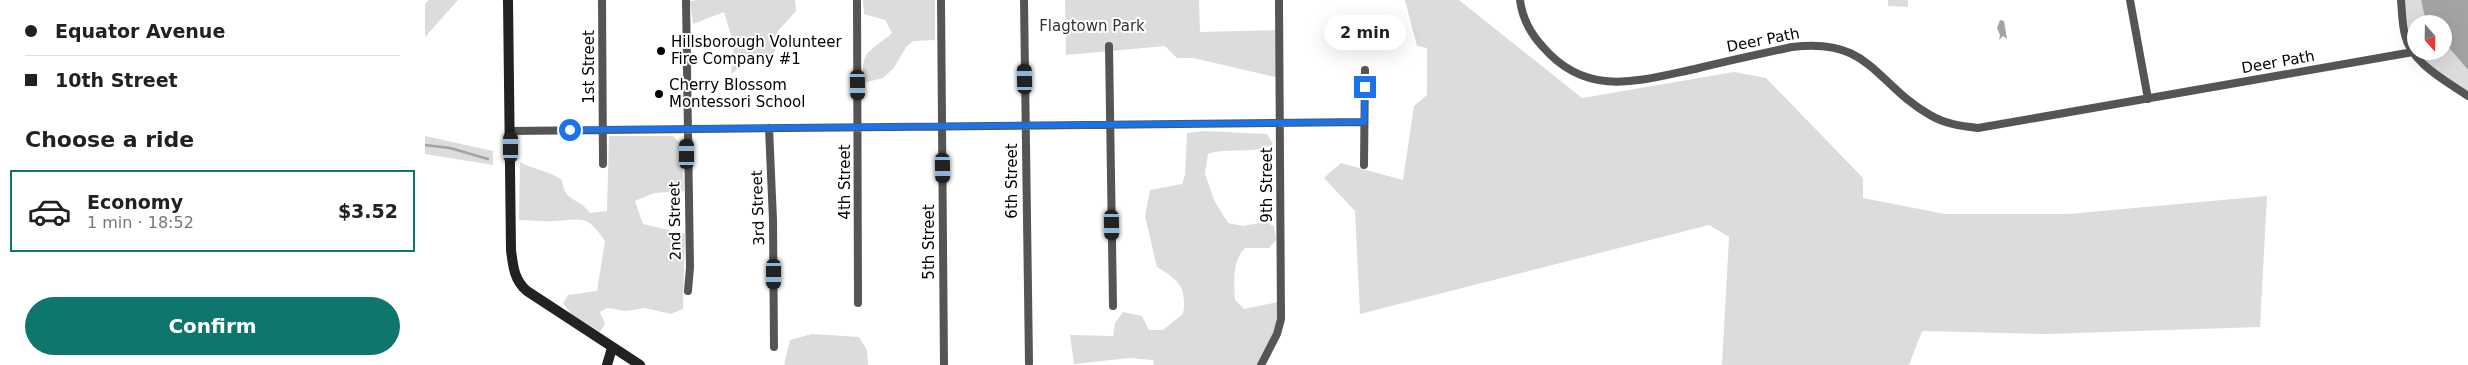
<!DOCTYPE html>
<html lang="en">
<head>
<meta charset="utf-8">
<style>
  :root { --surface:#fff; --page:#f6f6f6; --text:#202124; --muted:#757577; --line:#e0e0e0; --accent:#0f766e }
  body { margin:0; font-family:"DejaVu Sans",sans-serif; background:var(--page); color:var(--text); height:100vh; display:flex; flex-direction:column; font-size:19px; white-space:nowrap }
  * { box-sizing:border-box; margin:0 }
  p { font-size:16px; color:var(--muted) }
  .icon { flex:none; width:28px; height:28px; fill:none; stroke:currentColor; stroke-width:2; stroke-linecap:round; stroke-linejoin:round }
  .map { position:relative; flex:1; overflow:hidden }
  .drawer { display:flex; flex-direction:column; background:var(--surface); width:425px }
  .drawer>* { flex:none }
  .guide { display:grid; align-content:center; height:110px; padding:0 25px; background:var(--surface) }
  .needle { width:32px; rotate:160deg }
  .buttons { position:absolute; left:1982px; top:15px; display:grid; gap:10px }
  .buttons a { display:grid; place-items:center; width:45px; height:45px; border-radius:50%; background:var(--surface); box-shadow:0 5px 20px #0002; font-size:25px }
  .end { position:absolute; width:22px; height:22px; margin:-11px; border:6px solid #1a73e8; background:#fff; box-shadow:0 0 0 2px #fff }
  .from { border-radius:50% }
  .bubble { position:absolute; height:35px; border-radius:18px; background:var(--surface); box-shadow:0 5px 20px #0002; font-size:16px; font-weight:800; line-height:35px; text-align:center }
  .car { position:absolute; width:15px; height:30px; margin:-15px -8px; border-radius:6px; box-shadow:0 0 4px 1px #0007; background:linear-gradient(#222 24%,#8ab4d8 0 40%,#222 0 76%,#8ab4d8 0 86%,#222 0) }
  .guide b { display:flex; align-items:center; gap:18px; height:48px; font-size:19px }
  .guide b+b { border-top:1px solid var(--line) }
  .guide i { width:12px; height:12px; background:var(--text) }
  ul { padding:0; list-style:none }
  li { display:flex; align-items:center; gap:15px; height:82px; margin:0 10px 8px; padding:0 15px; border:2px solid transparent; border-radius:0px }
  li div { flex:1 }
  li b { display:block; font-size:19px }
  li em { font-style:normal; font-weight:800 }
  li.selected { border-color:var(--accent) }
  li>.icon { width:45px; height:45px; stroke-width:1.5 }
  h2 { padding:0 25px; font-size:22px; line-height:60px }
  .cta { display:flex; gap:10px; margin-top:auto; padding:10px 25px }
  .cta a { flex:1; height:58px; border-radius:30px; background:var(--accent); color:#fff; font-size:20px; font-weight:800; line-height:58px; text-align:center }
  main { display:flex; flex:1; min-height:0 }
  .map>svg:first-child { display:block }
</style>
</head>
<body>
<main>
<section class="drawer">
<div class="guide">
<b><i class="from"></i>Equator Avenue</b>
<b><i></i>10th Street</b>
</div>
<h2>Choose a ride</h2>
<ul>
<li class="selected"><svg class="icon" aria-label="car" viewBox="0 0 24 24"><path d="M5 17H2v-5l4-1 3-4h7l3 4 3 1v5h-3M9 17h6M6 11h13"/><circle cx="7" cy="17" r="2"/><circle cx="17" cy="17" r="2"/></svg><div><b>Economy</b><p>1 min · 18:52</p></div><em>$3.52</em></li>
</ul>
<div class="cta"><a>Confirm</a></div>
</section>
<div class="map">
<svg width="2043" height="365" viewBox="0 0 2043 365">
  <rect width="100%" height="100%" fill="#fff"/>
  <path fill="#dcdcdc" d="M4 0H33L0 37V4Z
    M273 0H370L371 11 353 31 350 51 342 61 321 63 306 74 309 45 299 12 268 24 265 1Z
    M438 0H510V40L488 41 481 47 469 68 458 78 438 83C436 49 444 53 467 33L460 20 439 14Z
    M640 0H774L775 32 853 30 855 78 768 58H752L740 46 641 55Z
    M980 0H1034L1157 98 1309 72 1341 78 1438 178V198L1520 214H1643L1842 196 1835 327 1620 334 1497 331 1484 365H1297L1304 237 1284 225 935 314 930 211 899 178 916 163 978 180 989 106 1002 95V48L992 46Z
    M1463 0H1483V7L1463 6Z
    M1978 0H1996L2002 24H1991V46L1984 35Z
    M2019 42 2043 70V95L2008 71 1995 51H2019Z
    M780 131 842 134 848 144C830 155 804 147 783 154L780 174 789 200 803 223 818 226 840 222 849 226 851 240 844 248H820C807 261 809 283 810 300L819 309 853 302C854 327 844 343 832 365H729L728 360 705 358 649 364 645 335 688 336 690 323 698 312 717 316 724 330H738L758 314C762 287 754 280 732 267L720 216 725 190 757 184 760 175 762 133Z
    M0 136 68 151V165L0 154Z
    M184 136H248L257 146 259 191 229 193 210 201 218 224 260 234 258 309 246 314 220 308 201 311 182 308 175 312 180 324 175 332 147 315 138 303 143 295 172 291 180 241C162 215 159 219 130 221 118 222 106 220 94 220L95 162C109 170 123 170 137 180 139 203 154 197 165 213L182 211Z
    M387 334 434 337 442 350 443 365H359L365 340Z"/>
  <path fill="#a3a3a3" d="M1996 0H2043V70L2019 42V24L2001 22Z
    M1575 20 1579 21 1582 39 1578 36 1574 40 1575 35 1572 28Z"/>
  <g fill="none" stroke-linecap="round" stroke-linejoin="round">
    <path stroke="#a3a3a3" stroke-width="2.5" d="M0 145 25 148 63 159"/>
    <path stroke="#555" stroke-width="8" d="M177 0 178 164
      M261 0 265 267 263 291
      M432 0 433 303
      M516 0 519 365
      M599 0 604 363
      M1095 0C1097 17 1106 34 1118 47 1162 98 1213 81 1270 69 1302 61 1335 54 1367 47 1446 37 1450 84 1505 115 1520 124 1536 126 1553 128L1988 52
      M1705 0 1723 99
      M1976 0C1977 12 1977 24 1980 35 1986 63 2021 81 2043 96
      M684 46 688 306
      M344 128 348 220 349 347
      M86 131 939 122
      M939 165 940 70
      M836 365 852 334 856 319 854 0"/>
    <path stroke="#222" stroke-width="10" d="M83 0 86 250C88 266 89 280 102 291L215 365
      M182 365 187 348"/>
  </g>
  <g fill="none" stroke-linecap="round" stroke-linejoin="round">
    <path stroke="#1a73e8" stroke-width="6" d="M145 130 939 122 940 87"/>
  </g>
  <g fill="#000" stroke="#fff" stroke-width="2">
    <circle cx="236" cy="51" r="5"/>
    <circle cx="234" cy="94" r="5"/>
  </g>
  <g text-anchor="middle" stroke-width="4" stroke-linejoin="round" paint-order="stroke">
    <g font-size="15" fill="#333" stroke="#fff">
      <text x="667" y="31">Flagtown Park</text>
    </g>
    <g font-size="15" fill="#000" stroke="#fff">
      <text transform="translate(1338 40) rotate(-11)" y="5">Deer Path</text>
      <text transform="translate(1853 62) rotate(-10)" y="5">Deer Path</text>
      <text transform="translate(164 67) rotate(-90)" y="5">1st Street</text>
      <text transform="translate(587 181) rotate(-90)" y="5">6th Street</text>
      <text transform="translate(420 182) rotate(-90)" y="5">4th Street</text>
      <text transform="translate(842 185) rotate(-90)" y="5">9th Street</text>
      <text transform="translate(333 208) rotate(-92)" y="5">3rd Street</text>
      <text transform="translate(250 221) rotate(-91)" y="5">2nd Street</text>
      <text transform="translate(504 242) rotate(-90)" y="5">5th Street</text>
    </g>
    <g font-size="15" fill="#000" stroke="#fff" text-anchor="start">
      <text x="246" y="47">Hillsborough Volunteer<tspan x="246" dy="17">Fire Company #1</tspan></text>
      <text x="244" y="90">Cherry Blossom<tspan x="244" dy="17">Montessori School</tspan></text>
    </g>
  </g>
</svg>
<div class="buttons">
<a><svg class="needle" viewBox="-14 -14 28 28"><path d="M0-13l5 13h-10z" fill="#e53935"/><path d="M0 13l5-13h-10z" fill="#757577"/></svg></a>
</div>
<i class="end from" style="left:145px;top:130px"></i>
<i class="end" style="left:940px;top:87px"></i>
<div class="bubble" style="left:899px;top:15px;width:82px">2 min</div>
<i class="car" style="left:600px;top:79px;rotate:359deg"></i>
<i class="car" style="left:433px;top:85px;rotate:179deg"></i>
<i class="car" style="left:86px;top:147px;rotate:0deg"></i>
<i class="car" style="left:262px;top:154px;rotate:0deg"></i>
<i class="car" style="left:518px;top:168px;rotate:179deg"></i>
<i class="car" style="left:687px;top:225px;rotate:179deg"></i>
<i class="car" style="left:349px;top:274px;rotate:180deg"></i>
</div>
</main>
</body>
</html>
